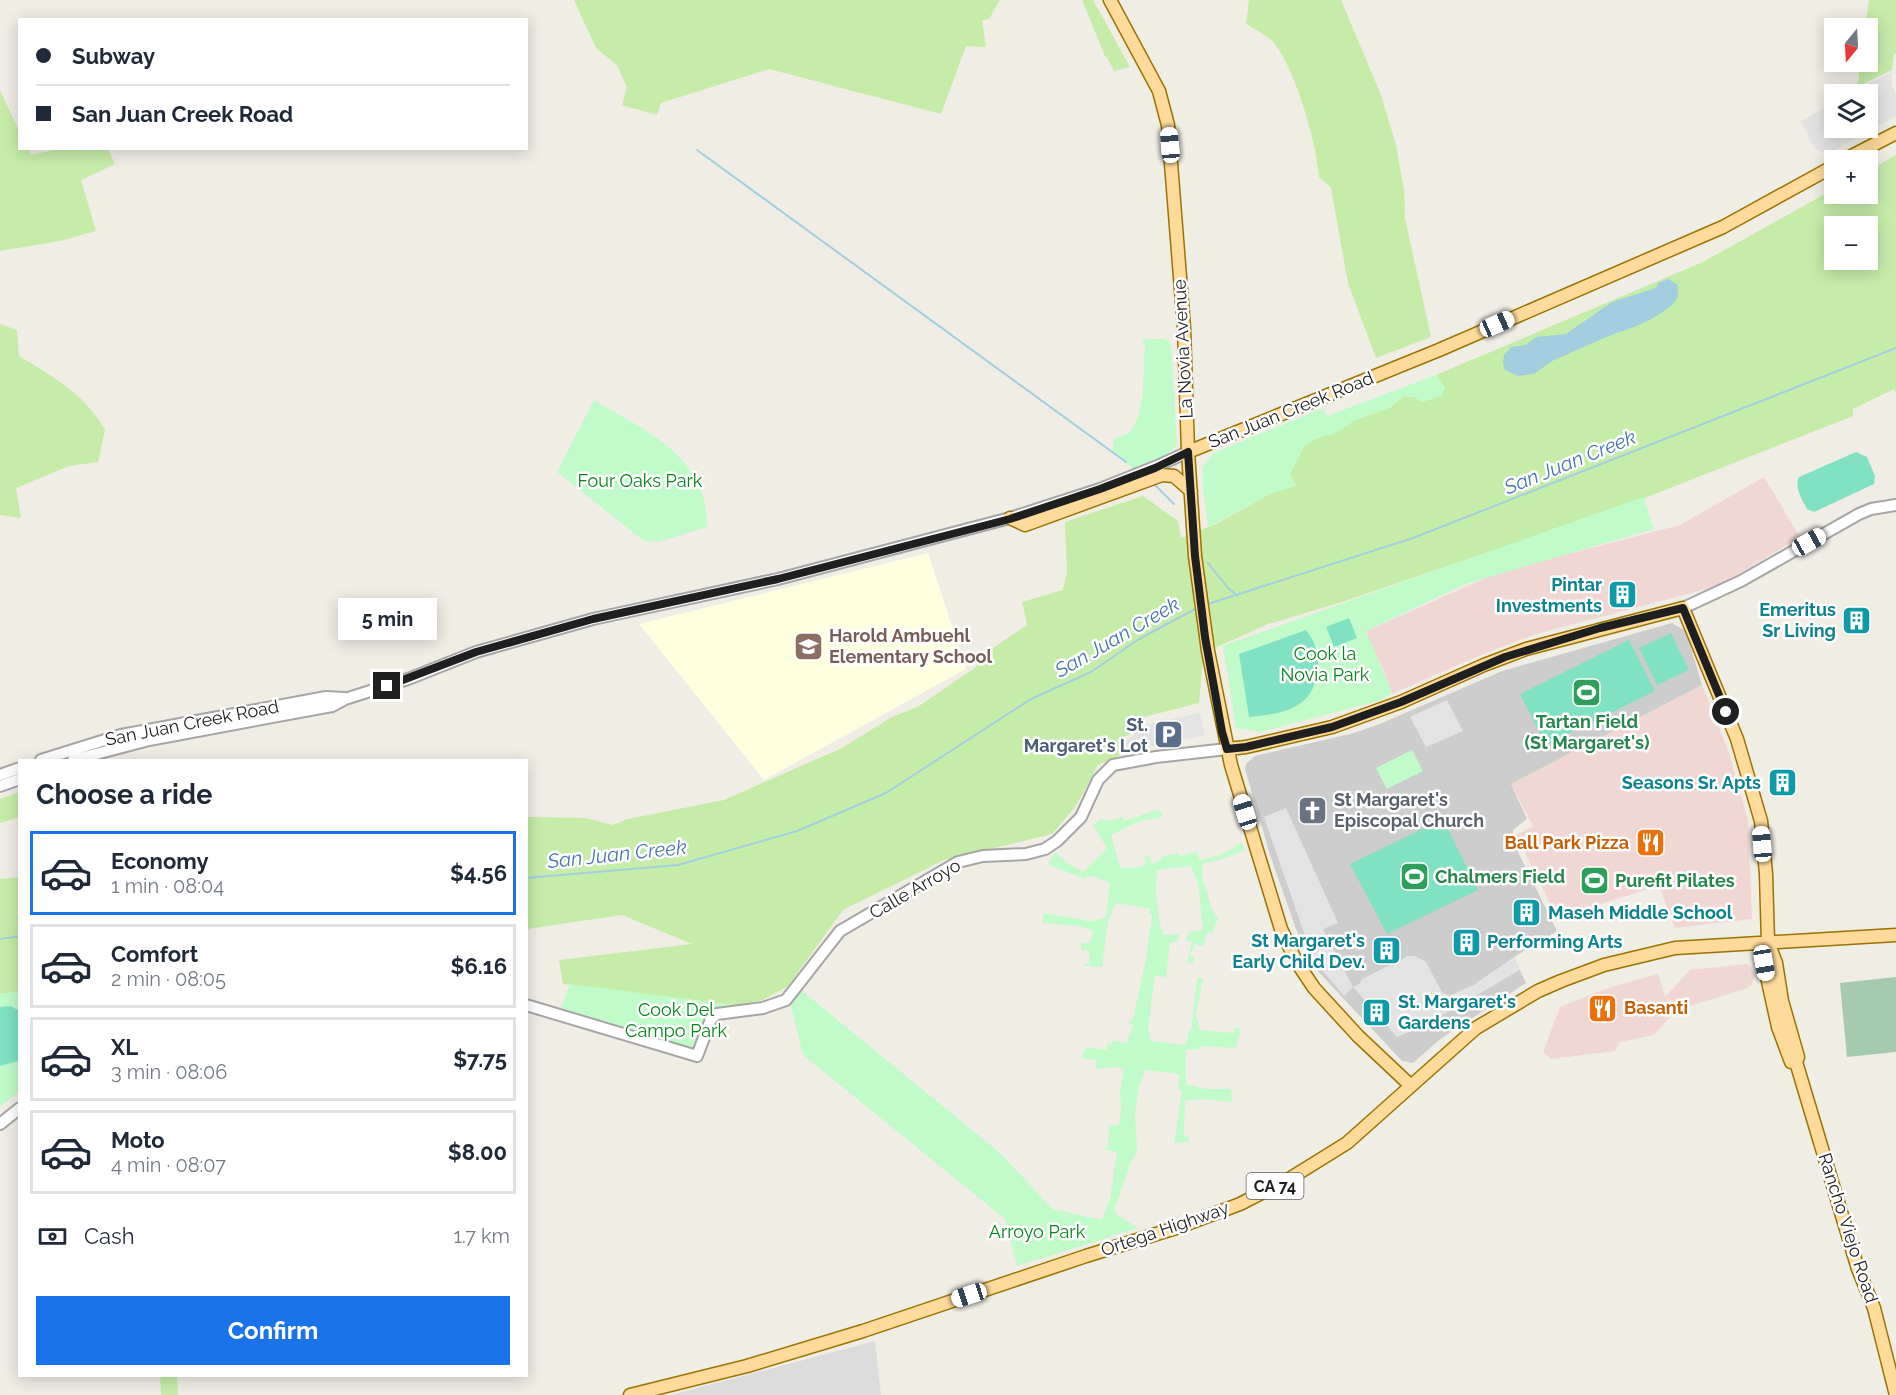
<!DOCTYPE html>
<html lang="en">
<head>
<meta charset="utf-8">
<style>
  :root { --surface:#fff; --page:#f6f6f7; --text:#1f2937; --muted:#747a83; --line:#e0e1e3; --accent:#1a73e8 }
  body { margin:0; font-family:Raleway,sans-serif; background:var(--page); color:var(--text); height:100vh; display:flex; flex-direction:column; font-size:22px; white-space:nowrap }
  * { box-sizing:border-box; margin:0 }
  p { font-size:20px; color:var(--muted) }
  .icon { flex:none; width:33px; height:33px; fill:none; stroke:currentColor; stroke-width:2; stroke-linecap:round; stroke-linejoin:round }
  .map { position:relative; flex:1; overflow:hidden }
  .drawer { position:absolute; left:18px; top:759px; width:510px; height:618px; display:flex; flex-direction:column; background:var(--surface); border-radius:0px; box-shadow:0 3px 15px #0003 }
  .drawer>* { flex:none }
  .banner { position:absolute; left:18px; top:18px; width:510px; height:132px; border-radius:0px; box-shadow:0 3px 15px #0003; display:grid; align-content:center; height:132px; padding:0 18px; background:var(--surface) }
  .needle { width:39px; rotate:198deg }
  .buttons { position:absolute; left:1824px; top:18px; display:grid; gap:12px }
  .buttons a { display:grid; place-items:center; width:54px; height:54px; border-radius:0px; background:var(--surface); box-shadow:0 3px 15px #0003; font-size:30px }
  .end { position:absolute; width:27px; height:27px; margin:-14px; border:8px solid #1f1f1f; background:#fff; box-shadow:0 0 0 3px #fff }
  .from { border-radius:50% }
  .bubble { position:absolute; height:42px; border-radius:0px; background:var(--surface); box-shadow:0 3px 15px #0003; font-size:20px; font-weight:700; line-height:42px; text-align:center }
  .car { position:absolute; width:18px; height:36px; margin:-18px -9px; border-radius:8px; box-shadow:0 0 4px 2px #0007; background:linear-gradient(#fff 24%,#345 0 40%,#fff 0 76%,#345 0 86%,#fff 0) }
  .banner b { display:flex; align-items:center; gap:21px; height:57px; font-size:22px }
  .banner b+b { border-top:2px solid var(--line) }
  .banner i { width:15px; height:15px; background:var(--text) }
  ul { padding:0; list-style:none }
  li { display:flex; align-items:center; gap:18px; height:84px; margin:0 12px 9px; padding:0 6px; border:3px solid var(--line); border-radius:0px }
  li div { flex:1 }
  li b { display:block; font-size:22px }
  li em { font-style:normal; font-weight:700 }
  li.current { border-color:var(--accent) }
  li>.icon { width:54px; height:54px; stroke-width:1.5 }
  h2 { padding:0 18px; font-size:27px; line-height:72px }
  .pay { display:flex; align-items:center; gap:15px; height:66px; padding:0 18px; font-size:22px }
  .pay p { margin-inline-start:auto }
  .action { display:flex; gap:12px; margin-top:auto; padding:12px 18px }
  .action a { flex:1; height:69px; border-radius:0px; background:var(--accent); color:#fff; font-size:24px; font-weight:700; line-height:69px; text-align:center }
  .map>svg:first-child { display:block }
</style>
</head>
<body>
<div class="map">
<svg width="1896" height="1395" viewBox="0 0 1896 1395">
  <rect width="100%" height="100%" fill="#f0ede5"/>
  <path fill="#dddcdc" d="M875 1341 881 1395H671Z"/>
  <path fill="#f1d7d4" d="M1764 477 1800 537 1718 586 1536 634 1481 655 1392 694 1382 666 1362 633 1499 572 1680 525Z
    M1702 685 1729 753 1748 820 1752 919 1675 928 1659 886 1557 917 1516 835 1533 826 1511 784Z
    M1747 964 1751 967 1755 975 1752 985 1748 988 1680 1009 1666 996 1690 970Z
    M1658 974 1664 994 1670 1002 1672 1015 1654 1035 1620 1042 1615 1051 1551 1059 1543 1052 1560 1007 1605 989Z"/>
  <path fill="#fdffdf" d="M928 553 966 669 764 780 639 624Z"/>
  <path fill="#cdcdcd" d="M1672 623 1686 631 1702 685 1511 784 1527 819 1513 830 1512 840 1557 931 1514 957 1526 983 1439 1040 1413 1063 1402 1061 1314 967 1296 929 1270 855 1245 769 1246 764 1255 756 1354 733 1382 723 1502 671Z"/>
  <path fill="#c5eca9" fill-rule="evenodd" d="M574 0H1000L989 19 982 20 986 47 966 46 941 114 769 69 661 103 657 115 622 105 627 87 617 65 596 48Z
    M1082 0H1093L1130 67 1114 71 1107 57 1105 56Z
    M1249 0H1341L1381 95 1396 145 1404 190 1405 218 1431 337 1376 358 1348 283 1331 188 1319 177C1317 144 1295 67 1273 42 1266 35 1255 29 1246 24Z
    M1869 0H1896V54H1894L1892 70 1857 87 1861 62H1868V28H1865Z
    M0 90 19 131 20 148 28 149 31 155 59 149H108L115 164 81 180 96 231 60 241 0 251Z
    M1896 155V393L1894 389 1853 409V416L1632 503 1342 602 1268 624 1208 651 1203 659 1199 703 1132 720 1130 734 1120 740V755L1098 765 1076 806 1052 834 944 860 843 910 788 986 763 1000 734 1005 563 984 559 960 692 944 622 915 527 929 526 817 586 818 613 825 628 819 724 800 842 748 892 717 919 706 976 667 977 659 1027 625 1022 602 1063 590 1067 572 1065 522 1143 496 1178 521 1181 538 1216 524 1270 494 1296 486 1290 474 1305 445 1318 438 1338 432 1353 421 1391 407 1403 397H1414L1445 388 1436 375 1703 262 1834 189V194H1868V171ZM1834 226H1868V260H1834Z
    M0 324 17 330 19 356C52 376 86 395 105 430L98 462 69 466 16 488 21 518 0 515Z
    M19 792V817L0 823V799Z
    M19 877V991L0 994V879Z
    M160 1376H177L178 1395H161Z"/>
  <path fill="#a5caae" d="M1896 977V1052L1847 1057 1840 983Z"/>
  <path fill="#c1fbca" d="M1148 339H1165L1171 343 1177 445C1165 458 1151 464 1134 469L1112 452 1115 438C1123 436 1130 434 1134 426 1145 409 1143 367 1145 346L1141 340Z
    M1436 375 1445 388 1442 396 1422 402 1414 397H1403L1391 407 1353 421 1338 432 1318 438 1305 445 1290 474 1296 486 1270 494 1208 527 1203 488V467L1214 453 1323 408 1327 416Z
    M594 400C646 431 708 456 707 527L658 542 644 541 557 472Z
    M1643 497 1654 529 1465 584 1366 631 1391 690V693L1382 700 1260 732 1236 728 1223 646Z
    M1412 750 1423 771 1387 789 1376 768Z
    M1157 810 1161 811 1162 817 1140 821 1111 835 1120 868 1130 867 1131 869 1146 865 1144 857 1149 855 1152 864 1161 860V857L1178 853 1180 856 1196 851 1200 860 1220 855 1234 848 1233 846 1242 843 1245 850 1229 857 1203 864 1202 876 1212 909 1218 919 1212 933 1208 932 1203 947 1195 944 1190 956 1195 958 1192 964 1187 962 1192 942 1186 940 1189 932 1203 930 1198 884 1191 866 1157 870 1156 890 1159 919 1163 935 1179 934 1177 942H1170L1166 977 1155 976 1148 1027 1151 1041 1186 1045 1189 1031H1191L1197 977 1203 979 1196 1015 1200 1030 1234 1033V1028L1241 1029 1236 1048 1201 1046 1200 1049 1186 1050V1084L1206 1089H1231L1232 1102 1200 1099 1185 1101 1184 1136H1189V1142L1174 1143 1182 1090 1178 1089 1179 1074 1145 1070 1139 1087 1135 1113 1137 1151 1131 1162 1115 1208 1116 1214 1138 1228 1017 1266 1005 1219 803 1055 790 1002 801 990 999 1152 1053 1209 1102 1220 1110 1198 1117 1152 1104 1149 1108 1146 1109 1125H1119L1121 1109 1120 1093 1124 1070 1118 1067 1096 1069V1060L1082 1058 1085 1047 1106 1050 1108 1043 1112 1044 1113 1040 1127 1043 1133 1025 1128 1023 1133 1019 1146 959 1152 915 1149 914 1150 909 1116 903 1108 921 1102 967 1084 966 1085 964H1089L1090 951 1081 950V943H1090L1093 930 1078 926 1042 923 1044 913 1092 921 1106 917 1110 883 1096 877 1087 876 1086 879 1048 865 1055 852 1069 864 1083 872 1107 848 1093 826 1100 819 1109 821 1122 817 1124 821Z
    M570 984 734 1005C700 1011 706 1021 693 1048L561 1008Z
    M19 991V1092L0 1107V994Z"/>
  <path fill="#80e2c3" d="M1856 452 1867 457 1875 476 1874 484 1814 512 1807 509C1802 499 1794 488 1799 477Z
    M1349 618 1357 638 1334 647 1326 627Z
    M1306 630C1315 641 1319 654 1318 669 1313 710 1284 713 1249 717L1239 654Z
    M1671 633 1689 670 1657 685 1639 648Z
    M1629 640 1655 691 1546 745 1520 694Z
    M1443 819 1478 890 1387 934 1350 864Z
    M11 1006 19 1011V1061L0 1066V1007Z"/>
  <path fill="#e3e3e3" d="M1892 72V84L1896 95V116L1827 154 1814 148 1801 121 1834 103V128H1868V94H1850Z
    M1447 700 1463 731 1426 747 1410 717Z
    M1200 713 1205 735 1137 749 1131 755 1123 756 1122 743 1125 739 1134 736 1133 727Z
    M1286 808 1338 923 1323 929 1353 987 1359 984 1362 979 1408 956H1415L1426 962 1442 992 1449 996 1475 984 1514 957 1520 970 1425 1025 1397 1037 1353 987 1344 996 1313 959 1264 817Z"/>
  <path fill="#a4cedf" d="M1668 279 1677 284C1678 289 1679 294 1677 298 1670 312 1632 330 1618 332L1552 361 1534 374 1518 376 1505 370 1503 363 1504 355 1511 347 1526 345 1536 337 1566 334 1612 302 1656 288 1658 283Z"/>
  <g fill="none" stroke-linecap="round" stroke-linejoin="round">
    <path stroke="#a4cedf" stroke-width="2" d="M697 150 1126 462
      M1153 483 1174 504
      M1208 563 1228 588 1238 596
      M1205 605 1413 538 1896 348
      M526 878 678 865 797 831 886 793 1031 699 1091 672 1139 639 1197 608
      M0 939 20 936"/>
    <defs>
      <path id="minor" d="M1683 608 1741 581 1859 514 1871 509 1896 505
        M41 760 121 735 326 697 344 698
        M73 760 149 740 332 706 345 699 408 679 476 652 593 619 778 579 1010 518 1100 489 1155 467 1188 452
        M0 775 20 768
        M0 786 20 779
        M526 1005 697 1056 711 1019 717 1014 763 1008 786 1000 840 931 958 862 983 856 1026 854 1045 849 1057 841 1081 817 1098 780 1113 765 1156 757 1227 749
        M0 1124 20 1108"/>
      <path id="major" d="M1110 0 1159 91 1168 125 1184 328 1188 452 1195 556 1208 651 1231 765 1281 929 1296 961 1314 988 1358 1036 1410 1085
        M1844 160 1896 133
        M1188 452 1439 350 1723 227 1834 166
        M1010 518 1025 525 1162 475 1174 476 1191 491
        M1227 749 1246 747 1332 727 1401 702 1484 665 1526 649 1683 608 1737 739 1761 821 1766 874 1768 942 1764 963 1778 1027 1791 1062H1796
        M1768 942 1776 963 1782 1001 1798 1057 1796 1062 1858 1269 1874 1308 1896 1395
        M630 1395 747 1366 863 1331 1086 1256 1179 1227 1240 1204 1289 1179 1347 1143 1476 1028 1538 991 1561 981 1604 965 1675 948 1896 935"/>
    </defs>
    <use href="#minor" stroke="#a6a6a6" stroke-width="14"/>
    <use href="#major" stroke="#9a7300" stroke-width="15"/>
    <use href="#minor" stroke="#fff" stroke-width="10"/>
    <use href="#major" stroke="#ffdb9b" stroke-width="12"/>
  </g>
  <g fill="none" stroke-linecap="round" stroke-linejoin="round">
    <path stroke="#1f1f1f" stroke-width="8" d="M387 686 476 652 593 619 778 579 1010 519 1100 489 1155 468 1188 452 1195 556 1205 637 1222 732 1227 749 1246 747 1332 727 1401 702 1505 657 1600 628 1683 608 1726 712"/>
  </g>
  <defs>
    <symbol id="building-square" viewBox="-11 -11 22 22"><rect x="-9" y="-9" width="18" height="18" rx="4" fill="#0f9aa8" stroke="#fff"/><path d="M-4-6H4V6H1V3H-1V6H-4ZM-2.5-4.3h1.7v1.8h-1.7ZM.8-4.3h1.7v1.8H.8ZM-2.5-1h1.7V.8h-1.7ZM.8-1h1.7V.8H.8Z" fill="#fff"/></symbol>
    <symbol id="school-square" viewBox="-11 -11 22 22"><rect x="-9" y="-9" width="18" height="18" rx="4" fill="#8d6e63" stroke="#fff"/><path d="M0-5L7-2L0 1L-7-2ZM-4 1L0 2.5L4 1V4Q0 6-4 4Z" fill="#fff"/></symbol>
    <symbol id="stadium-square" viewBox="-11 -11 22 22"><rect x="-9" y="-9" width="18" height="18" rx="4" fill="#2e9e5b" stroke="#fff"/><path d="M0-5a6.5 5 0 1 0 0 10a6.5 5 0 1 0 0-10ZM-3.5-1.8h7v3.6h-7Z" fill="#fff"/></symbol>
    <symbol id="parking-square" viewBox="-11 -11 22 22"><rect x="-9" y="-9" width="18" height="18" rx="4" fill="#5c6f8a" stroke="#fff"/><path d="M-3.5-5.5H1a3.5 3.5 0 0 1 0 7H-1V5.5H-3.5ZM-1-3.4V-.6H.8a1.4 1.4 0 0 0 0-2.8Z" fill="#fff"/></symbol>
    <symbol id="church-square" viewBox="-11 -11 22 22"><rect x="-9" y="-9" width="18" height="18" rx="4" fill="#6b7280" stroke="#fff"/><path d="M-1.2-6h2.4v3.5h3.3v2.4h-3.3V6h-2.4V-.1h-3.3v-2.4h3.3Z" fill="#fff"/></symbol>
    <symbol id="restaurant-square" viewBox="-11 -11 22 22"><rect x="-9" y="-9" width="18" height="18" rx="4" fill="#e8710a" stroke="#fff"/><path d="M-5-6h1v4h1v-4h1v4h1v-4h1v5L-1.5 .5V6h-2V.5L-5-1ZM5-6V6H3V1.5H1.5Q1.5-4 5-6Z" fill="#fff"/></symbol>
  </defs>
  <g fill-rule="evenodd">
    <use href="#building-square" x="1606" y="578" width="33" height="33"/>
    <use href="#building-square" x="1840" y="604" width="33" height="33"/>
    <use href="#school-square" x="792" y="630" width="33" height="33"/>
    <use href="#stadium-square" x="1570" y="676" width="33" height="33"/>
    <use href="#parking-square" x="1152" y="718" width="33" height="33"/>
    <use href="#building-square" x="1766" y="766" width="33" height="33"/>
    <use href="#church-square" x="1296" y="794" width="33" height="33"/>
    <use href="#restaurant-square" x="1634" y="826" width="33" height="33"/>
    <use href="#stadium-square" x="1398" y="860" width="33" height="33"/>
    <use href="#stadium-square" x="1578" y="864" width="33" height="33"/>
    <use href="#building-square" x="1510" y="896" width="33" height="33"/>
    <use href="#building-square" x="1450" y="926" width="33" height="33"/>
    <use href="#building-square" x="1370" y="934" width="33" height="33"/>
    <use href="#restaurant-square" x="1586" y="992" width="33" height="33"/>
    <use href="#building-square" x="1360" y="996" width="33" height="33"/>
  </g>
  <g text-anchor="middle" stroke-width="5" stroke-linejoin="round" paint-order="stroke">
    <rect fill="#fff" stroke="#626262" stroke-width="1.5" x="1246.5" y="1173" width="57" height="26" rx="4.5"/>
    <g font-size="16" font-weight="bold" fill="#1f1f1f">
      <text x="1275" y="1192">CA 74</text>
    </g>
    <g font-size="18" fill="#1f1f1f" stroke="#fff">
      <text transform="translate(1183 349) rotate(-93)" y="6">La Novia Avenue</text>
      <text transform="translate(1291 410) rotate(-22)" y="6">San Juan Creek Road</text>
      <text transform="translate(192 723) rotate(-11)" y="6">San Juan Creek Road</text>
      <text transform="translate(915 889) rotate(-30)" y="6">Calle Arroyo</text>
      <text transform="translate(1848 1228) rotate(72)" y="6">Rancho Viejo Road</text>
      <text transform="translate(1165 1229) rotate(-19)" y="6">Ortega Highway</text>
    </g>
    <g font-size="18" fill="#08831b" stroke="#fff">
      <text x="640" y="487">Four Oaks Park</text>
      <text x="1325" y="660">Cook la<tspan x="1325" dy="21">Novia Park</tspan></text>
      <text x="676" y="1016">Cook Del<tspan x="676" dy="21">Campo Park</tspan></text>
      <text x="1037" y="1238">Arroyo Park</text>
    </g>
    <g font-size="18" font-weight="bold" fill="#0d838f" stroke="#fff" text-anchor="end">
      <text x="1602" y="591">Pintar<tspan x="1602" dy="21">Investments</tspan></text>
      <text x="1836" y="616">Emeritus<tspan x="1836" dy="21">Sr Living</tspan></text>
      <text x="1761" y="789">Seasons Sr. Apts</text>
      <text x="1548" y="919" text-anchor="start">Maseh Middle School</text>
      <text x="1365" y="947">St Margaret's<tspan x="1365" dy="21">Early Child Dev.</tspan></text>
      <text x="1487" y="948" text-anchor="start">Performing Arts</text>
      <text x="1398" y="1008" text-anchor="start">St. Margaret's<tspan x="1398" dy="21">Gardens</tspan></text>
    </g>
    <g font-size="18" font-weight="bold" fill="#785e54" stroke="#fff" text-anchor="start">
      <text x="829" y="642">Harold Ambuehl<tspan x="829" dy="21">Elementary School</tspan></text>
    </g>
    <g font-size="18" font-weight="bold" fill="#27864d" stroke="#fff" text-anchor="start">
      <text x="1587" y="728" text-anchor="middle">Tartan Field<tspan x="1587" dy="21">(St Margaret's)</tspan></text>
      <text x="1435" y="883">Chalmers Field</text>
      <text x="1615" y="887">Purefit Pilates</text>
    </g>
    <g font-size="18" font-weight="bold" fill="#4e5e75" stroke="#fff" text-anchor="end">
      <text x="1148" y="731">St.<tspan x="1148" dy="21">Margaret's Lot</tspan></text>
    </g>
    <g font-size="18" font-weight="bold" fill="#5b616d" stroke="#fff" text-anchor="start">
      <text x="1334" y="806">St Margaret's<tspan x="1334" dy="21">Episcopal Church</tspan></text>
    </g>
    <g font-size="18" font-weight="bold" fill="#c56008" stroke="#fff" text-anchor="end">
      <text x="1629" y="849">Ball Park Pizza</text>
      <text x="1624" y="1014" text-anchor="start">Basanti</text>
    </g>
    <g font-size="20" font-style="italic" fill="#4875b3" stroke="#fff">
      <text transform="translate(1570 462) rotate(-22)" y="7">San Juan Creek</text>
      <text transform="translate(1117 637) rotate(-30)" y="7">San Juan Creek</text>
      <text transform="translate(617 854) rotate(-6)" y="7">San Juan Creek</text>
    </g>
  </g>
</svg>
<div class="buttons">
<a><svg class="needle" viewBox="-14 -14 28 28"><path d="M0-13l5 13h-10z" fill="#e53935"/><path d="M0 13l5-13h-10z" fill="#747a83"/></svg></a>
<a><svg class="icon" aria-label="layers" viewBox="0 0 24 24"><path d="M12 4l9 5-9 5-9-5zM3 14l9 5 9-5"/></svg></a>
<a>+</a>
<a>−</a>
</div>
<i class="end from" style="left:1726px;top:712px"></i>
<i class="end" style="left:387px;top:686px"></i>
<div class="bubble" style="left:338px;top:598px;width:99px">5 min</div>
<i class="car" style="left:1170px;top:145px;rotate:355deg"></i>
<i class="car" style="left:1497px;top:324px;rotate:66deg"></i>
<i class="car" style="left:1809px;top:542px;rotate:61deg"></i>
<i class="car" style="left:1245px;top:812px;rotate:343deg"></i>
<i class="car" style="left:1762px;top:844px;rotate:355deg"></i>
<i class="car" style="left:1764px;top:963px;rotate:170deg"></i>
<i class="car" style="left:969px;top:1295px;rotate:252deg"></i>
<div class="banner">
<b><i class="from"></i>Subway</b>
<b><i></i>San Juan Creek Road</b>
</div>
<section class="drawer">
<h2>Choose a ride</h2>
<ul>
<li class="current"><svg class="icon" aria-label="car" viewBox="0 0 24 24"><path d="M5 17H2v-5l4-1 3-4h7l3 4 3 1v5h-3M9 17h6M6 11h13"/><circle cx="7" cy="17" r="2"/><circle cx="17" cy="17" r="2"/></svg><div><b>Economy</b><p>1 min · 08:04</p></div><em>$4.56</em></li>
<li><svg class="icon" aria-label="car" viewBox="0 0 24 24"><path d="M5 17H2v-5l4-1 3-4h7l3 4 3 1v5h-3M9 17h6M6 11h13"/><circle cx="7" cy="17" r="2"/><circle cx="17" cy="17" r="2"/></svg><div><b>Comfort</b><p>2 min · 08:05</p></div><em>$6.16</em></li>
<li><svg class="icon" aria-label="car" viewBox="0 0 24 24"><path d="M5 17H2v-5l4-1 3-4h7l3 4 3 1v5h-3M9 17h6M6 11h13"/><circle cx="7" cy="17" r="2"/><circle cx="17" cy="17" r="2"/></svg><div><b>XL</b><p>3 min · 08:06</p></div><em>$7.75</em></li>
<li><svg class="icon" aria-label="car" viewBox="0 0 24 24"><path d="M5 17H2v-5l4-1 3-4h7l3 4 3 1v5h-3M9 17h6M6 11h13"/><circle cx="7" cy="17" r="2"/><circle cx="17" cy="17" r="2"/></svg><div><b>Moto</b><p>4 min · 08:07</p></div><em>$8.00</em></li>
</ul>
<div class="pay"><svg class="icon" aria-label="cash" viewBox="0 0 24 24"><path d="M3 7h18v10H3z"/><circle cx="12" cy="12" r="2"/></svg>Cash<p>1.7 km</p></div>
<div class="action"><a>Confirm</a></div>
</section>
</div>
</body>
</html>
